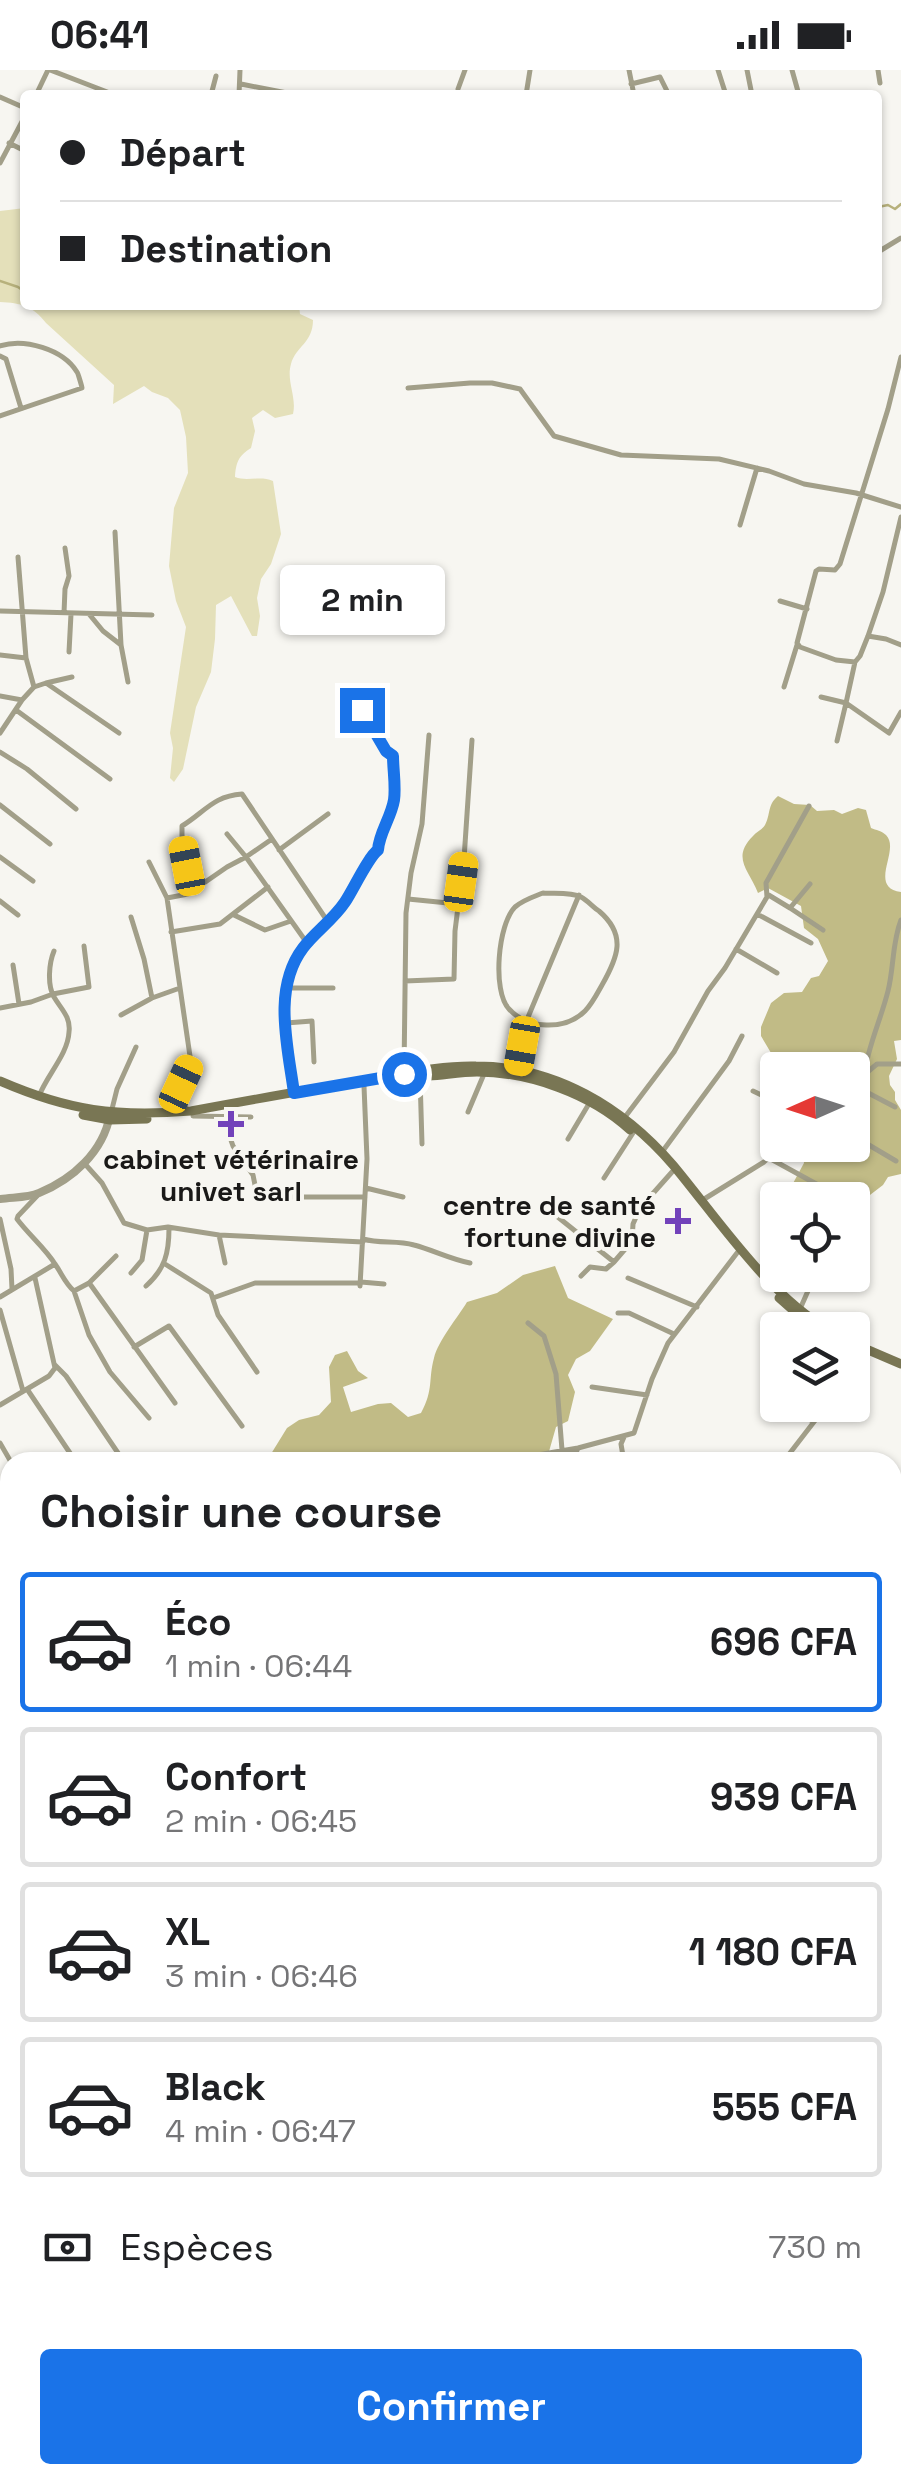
<!DOCTYPE html>
<html lang="fr">
<head>
<meta charset="utf-8">
<style>
  :root { --surface:#fff; --page:#f2f2f2; --text:#202124; --muted:#757577; --line:#e0e0e0; --accent:#1a73e8 }
  body { margin:0; font-family:"Space Grotesk",sans-serif; background:var(--page); color:var(--text); height:100vh; display:flex; flex-direction:column; font-size:38px; white-space:nowrap }
  * { box-sizing:border-box; margin:0 }
  p { font-size:32px; color:var(--muted) }
  .icon { flex:none; width:55px; height:55px; fill:none; stroke:currentColor; stroke-width:2; stroke-linecap:round; stroke-linejoin:round }
  .map { position:relative; flex:1; overflow:hidden }
  .side { position:absolute; left:0px; top:1382px; width:902px; height:1032px; display:flex; flex-direction:column; background:var(--surface); border-radius:30px 30px 0 0; box-shadow:0 2px 8px #0004 }
  .side>* { flex:none }
  .hud { position:absolute; left:20px; top:20px; width:862px; height:220px; border-radius:10px; box-shadow:0 2px 8px #0004; display:grid; align-content:center; height:220px; padding:0 40px; background:var(--surface) }
  .needle { width:65px; rotate:267deg }
  .buttons { position:absolute; left:760px; top:982px; display:grid; gap:20px }
  .buttons a { display:grid; place-items:center; width:110px; height:110px; border-radius:10px; background:var(--surface); box-shadow:0 2px 8px #0004; font-size:50px }
  .end { position:absolute; width:45px; height:45px; margin:-22px; border:12px solid #1a73e8; background:#fff; box-shadow:0 0 0 5px #fff }
  .from { border-radius:50% }
  .bubble { position:absolute; height:70px; border-radius:10px; background:var(--surface); box-shadow:0 2px 8px #0004; font-size:32px; font-weight:700; line-height:70px; text-align:center }
  .car { position:absolute; width:30px; height:60px; margin:-30px -15px; border-radius:12px; box-shadow:0 0 8px 2px #0007; background:linear-gradient(#f5c518 24%,#345 0 40%,#f5c518 0 76%,#345 0 86%,#f5c518 0) }
  .hud b { display:flex; align-items:center; gap:35px; height:95px; font-size:38px }
  .hud b+b { border-top:2px solid var(--line) }
  .hud i { width:25px; height:25px; background:var(--text) }
  ul { padding:0; list-style:none }
  li { display:flex; align-items:center; gap:30px; height:140px; margin:0 20px 15px; padding:0 20px; border:5px solid var(--line); border-radius:10px }
  li div { flex:1 }
  li b { display:block; font-size:38px }
  li em { font-style:normal; font-weight:700 }
  li.selected { border-color:var(--accent) }
  li>.icon { width:90px; height:90px; stroke-width:1.5 }
  h2 { padding:0 40px; font-size:45px; line-height:120px }
  .pay { display:flex; align-items:center; gap:25px; height:110px; padding:0 40px; font-size:38px }
  .pay p { margin-inline-start:auto }
  .action { display:flex; gap:20px; margin-top:auto; padding:20px 40px }
  .action a { flex:1; height:115px; border-radius:10px; background:var(--accent); color:#fff; font-size:40px; font-weight:700; line-height:115px; text-align:center }
  .status { display:flex; justify-content:space-between; align-items:center; height:70px; padding:0 50px; background:var(--surface); direction:ltr }
  .status svg { height:28px; fill:currentColor }
  .map>svg:first-child { display:block }
</style>
</head>
<body>
<div class="status"><b>06:41</b><svg viewBox="0 0 49 12"><path d="M0 12V9h3v3zM5 12V6h3v6zM10 12V3h3v9zM15 12V0h3v12zM26 1h20v11H26zM47 4h2v5h-2z"/></svg></div>
<div class="map">
<svg width="901" height="2414" viewBox="0 0 901 2414">
  <rect width="100%" height="100%" fill="#f7f6f1"/>
  <path fill="#e4e0ba" d="M25 138V235H299L300 244 313 250C313 273 296 276 291 294 286 311 297 327 293 344L275 348 263 340 252 348 255 361 251 378C238 386 236 393 235 407 248 412 260 405 273 411L281 464 271 494 261 509 257 528 260 546 257 566H252L231 526 216 535 215 569 211 602 196 637 183 699 174 712 170 708 173 678 170 663 186 557 176 531 169 496 174 438 188 403 186 367 180 340 168 328 152 322 144 316 113 334 114 315 46 253C33 236 21 233 0 232V141Z"/>
  <path fill="#c1bb86" d="M778 726 794 734 810 735 817 741 834 740 842 744 858 738 866 740 871 758C876 760 882 761 886 765 901 780 867 817 901 822V970L894 971 897 989 889 1006 890 1015 895 1022V1030L901 1040V1104L888 1107 883 1115 853 1138 852 1130H784L804 1093 801 1075H852V1000H794L774 988 761 966V957L771 933 784 923 802 922 811 908 819 906 828 891 818 869 804 858 801 836 768 818 758 823C749 800 731 788 753 766 756 762 763 759 765 755 771 744 767 735 778 726Z
    M555 1196 568 1228 613 1249 590 1281 576 1289 568 1305 575 1322 568 1351 556 1357 546 1392H266L287 1358 299 1350 319 1345 331 1332 329 1297 335 1285 347 1281 358 1301 368 1308 343 1317 351 1342 378 1334 391 1333 408 1347 421 1343C434 1319 428 1310 434 1288 438 1271 458 1247 467 1232L497 1223 523 1205Z
    M10 2268V2345L0 2414V2270Z"/>
  <g fill="none" stroke-linecap="round" stroke-linejoin="round">
    <path stroke="#b7b17c" stroke-width="2.5" d="M878 137 888 135 895 139 901 134
      M0 211 18 217 25 222
      M807 2405 810 2414
      M816 2405 819 2414"/>
    <path stroke="#b7b17c" stroke-width="9" d="M0 1650 10 1655
      M892 2112H901"/>
    <path stroke="#a29f89" stroke-width="5" d="M50 0 115 25
      M629 0 634 25
      M718 0 726 25
      M747 0 752 25
      M792 0 799 25
      M878 0 880 13
      M241 14 287 23
      M631 14 660 7 669 25
      M458 19 465 0
      M36 25 48 0
      M211 25 216 6
      M239 25 240 0
      M526 25 530 0
      M0 27 25 38
      M9 73 25 81
      M0 93 25 46
      M878 182 901 168
      M0 276C24 268 63 279 77 302 78 303 82 317 82 318L0 346
      M0 286 6 289 21 338
      M408 318 470 313H492L520 319 554 366 621 385 719 389 769 401 804 414 856 423 901 437
      M740 455 757 398
      M115 462 121 575 128 612
      M780 531 807 539
      M0 541 152 545
      M64 543 65 519 69 506 65 478
      M89 544 103 561 121 575
      M868 566 886 569 901 575
      M69 582 71 544
      M0 585 26 588
      M855 592 836 590 800 577 797 573 816 501 819 499 835 500 840 494 888 339 901 287
      M46 613 72 607
      M34 617 46 613 119 663
      M784 617 797 575
      M0 626 22 630
      M821 627 846 633 855 592 860 586 868 566 883 522 901 447
      M16 640 110 709
      M0 663 22 630 34 617 26 588 18 487
      M837 671 846 633 889 663 901 642
      M0 682 27 699 76 739
      M0 735 50 774
      M227 764 246 787 272 769
      M279 780 328 744
      M0 787 33 811
      M149 792 167 828 191 993 181 1014 186 1041
      M192 822 182 769V756C205 742 213 726 242 724L328 852
      M543 823C554 824 571 822 581 827 587 830 593 837 599 841 627 865 618 887 602 915 597 924 592 934 585 941 565 961 527 959 509 939 492 921 498 854 515 837 523 830 533 827 543 823Z
      M767 824 790 838 810 814
      M167 828 188 824 227 797 246 787 307 873
      M408 829 458 834
      M0 831 18 845
      M790 838 823 860
      M757 844 811 873
      M234 845 265 860 291 851
      M131 847 144 889 152 928
      M171 862 220 854 268 817
      M736 879 777 903
      M13 895 19 934
      M405 911 454 909 455 861 464 789 472 670
      M286 918H333
      M0 938 31 932 53 924 89 917 84 876
      M121 945 152 928 180 918
      M286 953 312 951 314 992
      M518 1000 526 952 579 825
      M404 1001 406 843 411 803 422 754 429 665
      M864 1005C868 976 881 949 888 921 894 897 892 873 901 850
      M420 1007 422 1074
      M852 1015 877 994H901
      M853 1015 895 1037
      M293 1020 286 963V918L297 887 310 869 344 834 362 806 371 784 378 780C379 763 391 748 394 730 396 716 393 700 393 686L386 681 362 640
      M753 1021 778 1033
      M39 1026C47 1005 68 984 69 962 71 947 61 939 54 927 47 915 49 893 54 881
      M468 1042 484 1004
      M111 1043 117 1019 136 977
      M193 1046 251 1047
      M223 1047 233 1076 253 1105 256 1120 263 1125 277 1127H365
      M625 1047 674 982 708 921 725 898 767 827 766 813 809 736
      M852 1065 896 1091
      M568 1069 590 1032
      M662 1082 729 991 742 966
      M769 1088 831 1122
      M85 1094 102 1113 124 1153 147 1160 168 1157 219 1165
      M604 1108 633 1063
      M366 1118 403 1127
      M37 1126 18 1146 17 1149C29 1165 45 1178 55 1194 62 1204 65 1213 74 1221L89 1213 116 1186
      M701 1131 764 1092 783 1075
      M544 1136 614 1192 632 1171 633 1154 640 1138 672 1102
      M0 1149 11 1199 12 1219
      M363 1169C380 1174 397 1170 414 1175 433 1180 450 1189 470 1193
      M225 1193 219 1165 363 1172
      M165 1194 211 1223 218 1245 257 1302
      M131 1203 142 1190 147 1160
      M581 1206 590 1197 606 1199 614 1192
      M628 1208 697 1237
      M361 1212 384 1214
      M90 1214 175 1333
      M146 1216C165 1199 169 1183 169 1158
      M360 1216 367 1089 364 1016
      M74 1221 89 1265 110 1302 149 1348
      M0 1227 55 1194
      M213 1228 255 1213H358
      M800 1239 815 1205
      M0 1240 23 1321
      M618 1243H629L674 1264
      M528 1253 544 1266 556 1304 562 1380
      M134 1277 169 1256 242 1356
      M852 1294 859 1283
      M55 1295 66 1306 120 1386
      M772 1296 778 1289
      M770 1316 778 1324
      M592 1317 647 1325
      M27 1319 76 1392
      M0 1335 49 1306 55 1298 35 1208
      M789 1335 812 1351
      M624 1367 621 1374 624 1392
      M0 1373 11 1392
      M497 1392 578 1378 634 1363 652 1309 668 1273 737 1183
      M572 1392 578 1378
      M783 1392 827 1335
      M0 1426 10 1421
      M0 1455 8 1466
      M0 1521 10 1518
      M892 1743 901 1737
      M0 1821 10 1800
      M2 1924 10 1905
      M0 1956 10 1947
      M0 2070 10 2076
      M892 2075 901 2080
      M0 2096 10 2079
      M0 2189 10 2188
      M892 2191 901 2177
      M892 2214 901 2218
      M0 2220H10
      M0 2268 10 2267
      M892 2301 901 2296
      M892 2339 901 2347
      M0 2340H10
      M41 2405 42 2414
      M317 2405 321 2414
      M512 2405V2414
      M645 2405V2414
      M863 2405 871 2414
      M113 2414 161 2405
      M418 2414 423 2405
      M546 2414 548 2405
      M650 2414 676 2405"/>
    <path stroke="#a29f89" stroke-width="8" d="M0 1129C13 1127 27 1128 39 1123 73 1109 103 1082 110 1045
      M0 1923 10 1929
      M377 2405 382 2414"/>
    <path stroke="#797654" stroke-width="9" d="M429 1006C445 1005 461 1002 477 1002 529 1002 591 1024 630 1060
      M0 1011C69 1041 116 1047 191 1041 245 1031 300 1021 355 1012 395 1006 436 995 476 996 555 996 623 1037 673 1095 718 1149 768 1225 829 1260
      M83 1045 110 1050 147 1049
      M779 1228 805 1251
      M852 1273 901 1294"/>
  </g>
  <g fill="none" stroke-linecap="round" stroke-linejoin="round">
    <path stroke="#1a73e8" stroke-width="12" d="M362 640 386 681 393 686C393 700 396 716 394 730 391 748 379 763 378 780 369 786 353 820 345 832 333 850 315 862 303 878 272 919 288 977 294 1023L404 1004"/>
  </g>
  <g fill="#7242ba" stroke="#f7f6f1" stroke-width="4">
    <path d="M226 1039h10v10h10v10h-10v10h-10v-10h-10v-10h10z"/>
    <path d="M673 1136h10v10h10v10h-10v10h-10v-10h-10v-10h10z"/>
  </g>
  <g text-anchor="middle" stroke-width="8" stroke-linejoin="round" paint-order="stroke">
    <g font-size="28" font-weight="bold" fill="#1a1918" stroke="#f7f6f1">
      <text x="231" y="1099">cabinet vétérinaire<tspan x="231" dy="32">univet sarl</tspan></text>
      <text x="656" y="1145" text-anchor="end">centre de santé<tspan x="656" dy="32">fortune divine</tspan></text>
    </g>
  </g>
</svg>
<div class="buttons">
<a><svg class="needle" viewBox="-14 -14 28 28"><path d="M0-13l5 13h-10z" fill="#e53935"/><path d="M0 13l5-13h-10z" fill="#757577"/></svg></a>
<a><svg class="icon" aria-label="locate" viewBox="0 0 24 24"><circle cx="12" cy="12" r="6"/><path d="M12 2v4M12 18v4M2 12h4M18 12h4"/></svg></a>
<a><svg class="icon" aria-label="layers" viewBox="0 0 24 24"><path d="M12 4l9 5-9 5-9-5zM3 14l9 5 9-5"/></svg></a>
</div>
<i class="end from" style="left:404px;top:1004px"></i>
<i class="end" style="left:362px;top:640px"></i>
<div class="bubble" style="left:280px;top:495px;width:165px">2 min</div>
<i class="car" style="left:187px;top:796px;rotate:349deg"></i>
<i class="car" style="left:461px;top:812px;rotate:8deg"></i>
<i class="car" style="left:522px;top:976px;rotate:190deg"></i>
<i class="car" style="left:181px;top:1014px;rotate:25deg"></i>
<div class="hud">
<b><i class="from"></i>Départ</b>
<b><i></i>Destination</b>
</div>
<section class="side">
<h2>Choisir une course</h2>
<ul>
<li class="selected"><svg class="icon" aria-label="car" viewBox="0 0 24 24"><path d="M5 17H2v-5l4-1 3-4h7l3 4 3 1v5h-3M9 17h6M6 11h13"/><circle cx="7" cy="17" r="2"/><circle cx="17" cy="17" r="2"/></svg><div><b>Éco</b><p>1 min · 06:44</p></div><em>696 CFA</em></li>
<li><svg class="icon" aria-label="car" viewBox="0 0 24 24"><path d="M5 17H2v-5l4-1 3-4h7l3 4 3 1v5h-3M9 17h6M6 11h13"/><circle cx="7" cy="17" r="2"/><circle cx="17" cy="17" r="2"/></svg><div><b>Confort</b><p>2 min · 06:45</p></div><em>939 CFA</em></li>
<li><svg class="icon" aria-label="car" viewBox="0 0 24 24"><path d="M5 17H2v-5l4-1 3-4h7l3 4 3 1v5h-3M9 17h6M6 11h13"/><circle cx="7" cy="17" r="2"/><circle cx="17" cy="17" r="2"/></svg><div><b>XL</b><p>3 min · 06:46</p></div><em>1 180 CFA</em></li>
<li><svg class="icon" aria-label="car" viewBox="0 0 24 24"><path d="M5 17H2v-5l4-1 3-4h7l3 4 3 1v5h-3M9 17h6M6 11h13"/><circle cx="7" cy="17" r="2"/><circle cx="17" cy="17" r="2"/></svg><div><b>Black</b><p>4 min · 06:47</p></div><em>555 CFA</em></li>
</ul>
<div class="pay"><svg class="icon" aria-label="cash" viewBox="0 0 24 24"><path d="M3 7h18v10H3z"/><circle cx="12" cy="12" r="2"/></svg>Espèces<p>730 m</p></div>
<div class="action"><a>Confirmer</a></div>
</section>
</div>
</body>
</html>
